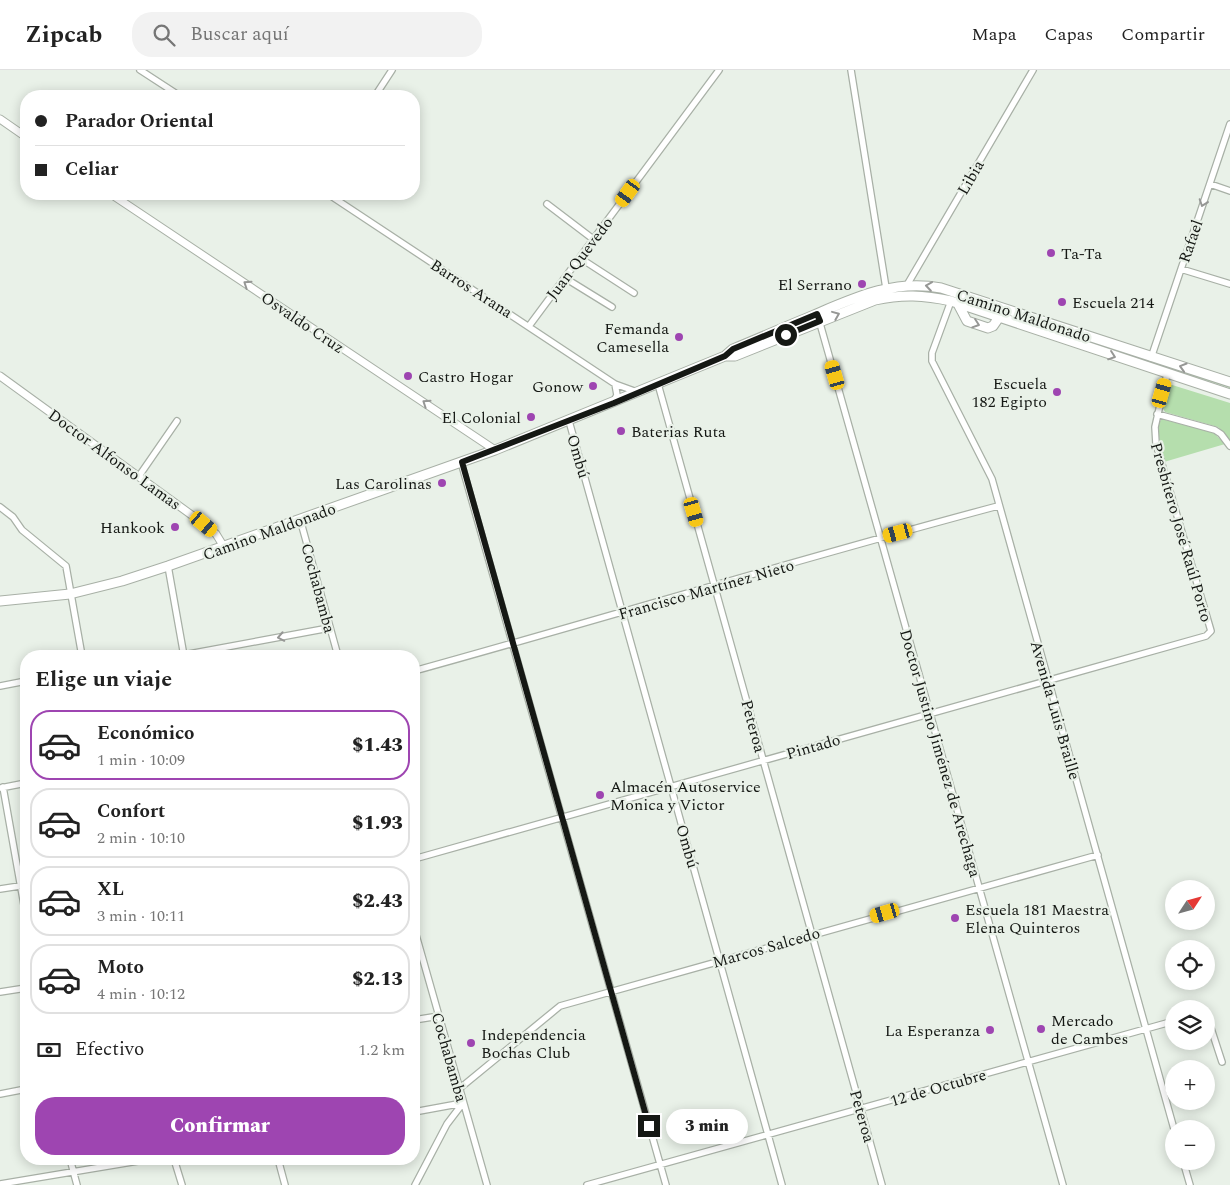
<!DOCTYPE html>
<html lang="es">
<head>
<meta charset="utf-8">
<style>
  :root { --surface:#fff; --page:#f2f2f2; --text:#222; --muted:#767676; --line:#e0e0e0; --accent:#9e45b1 }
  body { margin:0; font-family:Spectral,serif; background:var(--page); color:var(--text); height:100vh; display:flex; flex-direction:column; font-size:19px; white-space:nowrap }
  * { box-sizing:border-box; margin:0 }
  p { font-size:16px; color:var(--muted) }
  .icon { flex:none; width:28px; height:28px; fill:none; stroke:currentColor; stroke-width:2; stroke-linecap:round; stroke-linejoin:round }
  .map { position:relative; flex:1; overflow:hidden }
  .side { position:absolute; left:20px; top:580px; width:400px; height:515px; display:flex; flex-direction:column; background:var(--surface); border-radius:20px; box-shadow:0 2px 12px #0003 }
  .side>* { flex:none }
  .top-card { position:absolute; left:20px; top:20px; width:400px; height:110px; border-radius:20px; box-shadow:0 2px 12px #0003; display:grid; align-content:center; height:110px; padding:0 15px; background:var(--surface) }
  .needle { width:32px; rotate:54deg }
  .tools { position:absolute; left:1165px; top:810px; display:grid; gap:10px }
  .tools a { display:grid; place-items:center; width:50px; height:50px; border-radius:50%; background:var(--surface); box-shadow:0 2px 12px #0003; font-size:25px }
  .end { position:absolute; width:22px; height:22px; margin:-11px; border:6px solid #151814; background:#fff; box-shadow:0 0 0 2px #fff }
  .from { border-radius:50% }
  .bubble { position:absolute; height:35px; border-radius:18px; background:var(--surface); box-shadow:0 2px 12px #0003; font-size:16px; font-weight:800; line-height:35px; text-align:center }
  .car { position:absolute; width:15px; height:30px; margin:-15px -8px; border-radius:6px; box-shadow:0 0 4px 1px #0007; background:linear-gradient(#f5c518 24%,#345 0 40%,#f5c518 0 76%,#345 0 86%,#f5c518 0) }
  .top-card b { display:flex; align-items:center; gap:18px; height:48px; font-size:19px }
  .top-card b+b { border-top:1px solid var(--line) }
  .top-card i { width:12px; height:12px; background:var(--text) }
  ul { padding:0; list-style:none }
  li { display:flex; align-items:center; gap:15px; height:70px; margin:0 10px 8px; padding:0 5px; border:2px solid var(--line); border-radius:20px }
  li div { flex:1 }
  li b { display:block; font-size:19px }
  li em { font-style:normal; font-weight:800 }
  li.on { border-color:var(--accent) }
  li>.icon { width:45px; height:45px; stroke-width:1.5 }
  h2 { padding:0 15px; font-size:22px; line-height:60px }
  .pay { display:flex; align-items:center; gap:12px; height:55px; padding:0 15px; font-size:19px }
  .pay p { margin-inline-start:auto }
  .button { display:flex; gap:10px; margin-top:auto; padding:10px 15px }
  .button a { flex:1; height:58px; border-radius:20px; background:var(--accent); color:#fff; font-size:20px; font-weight:800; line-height:58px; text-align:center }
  header { display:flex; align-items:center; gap:30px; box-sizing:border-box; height:70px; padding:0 25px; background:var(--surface); border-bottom:1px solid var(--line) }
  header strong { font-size:24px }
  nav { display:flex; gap:28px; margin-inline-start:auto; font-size:18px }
  .search { width:350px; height:45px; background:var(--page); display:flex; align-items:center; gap:12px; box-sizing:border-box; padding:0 18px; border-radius:20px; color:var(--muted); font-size:19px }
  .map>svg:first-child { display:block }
</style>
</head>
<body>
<header>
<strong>Zipcab</strong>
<div class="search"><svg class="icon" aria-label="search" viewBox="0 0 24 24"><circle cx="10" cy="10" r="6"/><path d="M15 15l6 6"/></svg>Buscar aquí</div>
<nav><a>Mapa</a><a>Capas</a><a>Compartir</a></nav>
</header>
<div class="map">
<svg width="1230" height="1115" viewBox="0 0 1230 1115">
  <rect width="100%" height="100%" fill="#e9f1e8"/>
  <path fill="#b5dead" d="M1006 244 1230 316V318L1005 246Z
    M1169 314 1230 333V370L1218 357 1165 342 1161 335Z
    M1162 349 1214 363 1225 374 1164 392 1160 378 1158 353Z"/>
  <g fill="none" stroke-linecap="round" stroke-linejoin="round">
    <defs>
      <path id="minor" d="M140 0 180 26
        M851 0 886 218
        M375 26 392 0
        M1210 114 1230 121
        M328 124 615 314 637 322
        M547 134 593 169
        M580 188 634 223
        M1181 199 1230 214
        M565 208 612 237
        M907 215 1033 0
        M951 231 932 283V291L992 409 1174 1059
        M819 250 1063 1115
        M529 256 719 0
        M1151 288 1230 54
        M658 314 882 1115
        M614 331 617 325 615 314
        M1157 344 1215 360 1221 364 1230 376
        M569 351 782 1115
        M461 392 666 1115
        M139 406 177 351
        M0 437 13 447 22 460 66 496 82 586
        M300 449 338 586
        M168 496 184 586
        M178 586 329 558
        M414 601C609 547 802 488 998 436
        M0 616 26 611
        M3 717 26 846
        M0 718 26 713
        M414 789 1206 566 1211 561 1156 374 1155 357 1167 304
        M0 819 26 815
        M414 858 487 1115
        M0 922 26 918
        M1206 943 1222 992
        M414 950 439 946
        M459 1019 560 936 1098 785
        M0 1024 26 1019
        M414 1042 463 1033
        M70 1089 77 1115
        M174 1089 182 1115
        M278 1089 285 1115
        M1183 1091 1190 1115
        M0 1114 150 1089
        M415 1115 447 1054 463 1033
        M587 1115 1174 951"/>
      <path id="tertiary" d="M0 49 26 67
        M111 124 495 380
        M0 306 204 454 216 464 224 477"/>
      <path id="primary" d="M958 234 967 251 988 258 993 256 1002 243
        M725 286H735L875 230C902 224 924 225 951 231L1230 324
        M0 531 70 524 122 511 168 496 495 380 725 286 733 279C760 268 787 256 814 245 856 227 895 209 941 218L1230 312"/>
    </defs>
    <use href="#minor" stroke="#a8b0a6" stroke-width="8"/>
    <use href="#tertiary" stroke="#a8b0a6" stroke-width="9"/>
    <use href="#primary" stroke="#a8b0a6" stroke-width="11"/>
    <use href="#minor" stroke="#fff" stroke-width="5.5"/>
    <use href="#tertiary" stroke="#fff" stroke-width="7"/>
    <use href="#primary" stroke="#fff" stroke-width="9"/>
  </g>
  <defs><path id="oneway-chevron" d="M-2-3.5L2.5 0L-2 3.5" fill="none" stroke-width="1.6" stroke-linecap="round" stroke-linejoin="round" transform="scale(1.25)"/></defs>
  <g stroke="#969795">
    <use href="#oneway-chevron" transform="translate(1203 133) rotate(109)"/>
    <use href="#oneway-chevron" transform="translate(247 214) rotate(-146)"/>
    <use href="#oneway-chevron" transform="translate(929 216) rotate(-172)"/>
    <use href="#oneway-chevron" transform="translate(836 245) rotate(-22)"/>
    <use href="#oneway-chevron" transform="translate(976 254) rotate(19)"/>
    <use href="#oneway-chevron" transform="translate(1112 286) rotate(19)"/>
    <use href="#oneway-chevron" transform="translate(1183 297) rotate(-163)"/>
    <use href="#oneway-chevron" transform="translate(426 333) rotate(-146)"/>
    <use href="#oneway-chevron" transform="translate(281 567) rotate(169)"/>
  </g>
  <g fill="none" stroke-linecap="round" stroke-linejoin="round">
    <path stroke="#151814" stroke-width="6" d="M649 1056 462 392 614 333 725 286 733 279 817 244 820 251 786 265"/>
  </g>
  <g fill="#9e45b1" stroke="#e9f1e8" stroke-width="2">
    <circle cx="1051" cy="183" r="5"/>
    <circle cx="862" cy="214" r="5"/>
    <circle cx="1062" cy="232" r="5"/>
    <circle cx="679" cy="267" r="5"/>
    <circle cx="408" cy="306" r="5"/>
    <circle cx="593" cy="316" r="5"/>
    <circle cx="1057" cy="322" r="5"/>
    <circle cx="531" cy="347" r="5"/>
    <circle cx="621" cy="361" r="5"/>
    <circle cx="442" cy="413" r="5"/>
    <circle cx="175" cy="457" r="5"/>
    <circle cx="600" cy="725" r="5"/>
    <circle cx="955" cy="848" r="5"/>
    <circle cx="1041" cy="959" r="5"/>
    <circle cx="990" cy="960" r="5"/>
    <circle cx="471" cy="973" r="5"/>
  </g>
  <g text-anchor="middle" stroke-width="4.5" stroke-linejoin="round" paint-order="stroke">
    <g font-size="16" fill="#151814" stroke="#e9f1e8">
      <text transform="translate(970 107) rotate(-60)" y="6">Libia</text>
      <text transform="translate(1190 171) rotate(-71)" y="6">Rafael</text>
      <text transform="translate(579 188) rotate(-53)" y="6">Juan Quevedo</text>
      <text transform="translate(472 218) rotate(33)" y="6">Barros Arana</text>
      <text transform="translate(1024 245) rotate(18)" y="6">Camino Maldonado</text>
      <text transform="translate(303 252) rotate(34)" y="6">Osvaldo Cruz</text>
      <text transform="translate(579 386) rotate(74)" y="6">Ombú</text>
      <text transform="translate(115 389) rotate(36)" y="6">Doctor Alfonso Lamas</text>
      <text transform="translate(269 461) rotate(-20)" y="6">Camino Maldonado</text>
      <text transform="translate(1182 462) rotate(74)" y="6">Presbítero José Raúl Porto</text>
      <text transform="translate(319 518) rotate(75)" y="6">Cochabamba</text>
      <text transform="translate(706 519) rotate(-16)" y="6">Francisco Martínez Nieto</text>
      <text transform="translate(1056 640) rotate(74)" y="6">Avenida Luis Braille</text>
      <text transform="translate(754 656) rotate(75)" y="6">Peteroa</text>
      <text transform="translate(813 676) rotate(-16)" y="6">Pintado</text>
      <text transform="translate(941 683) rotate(74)" y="6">Doctor Justino Jiménez de Arechaga</text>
      <text transform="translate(688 776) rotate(74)" y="6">Ombú</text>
      <text transform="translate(766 877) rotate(-16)" y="6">Marcos Salcedo</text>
      <text transform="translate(450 987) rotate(74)" y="6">Cochabamba</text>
      <text transform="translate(938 1017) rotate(-16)" y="6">12 de Octubre</text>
      <text transform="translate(863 1046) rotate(74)" y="6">Peteroa</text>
    </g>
    <g font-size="16" fill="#151814" stroke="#e9f1e8" text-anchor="start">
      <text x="1061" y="189">Ta-Ta</text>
      <text x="852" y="220" text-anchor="end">El Serrano</text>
      <text x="1072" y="238">Escuela 214</text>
      <text x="669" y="264" text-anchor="end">Femanda<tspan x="669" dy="18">Camesella</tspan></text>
      <text x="418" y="312">Castro Hogar</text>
      <text x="1047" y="319" text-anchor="end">Escuela<tspan x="1047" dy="18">182 Egipto</tspan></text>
      <text x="583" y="322" text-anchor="end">Gonow</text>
      <text x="521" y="353" text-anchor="end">El Colonial</text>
      <text x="631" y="367">Baterias Ruta</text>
      <text x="432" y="419" text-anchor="end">Las Carolinas</text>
      <text x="165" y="463" text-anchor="end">Hankook</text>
      <text x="610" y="722">Almacén Autoservice<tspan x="610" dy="18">Monica y Victor</tspan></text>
      <text x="965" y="845">Escuela 181 Maestra<tspan x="965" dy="18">Elena Quinteros</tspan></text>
      <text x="1051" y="956">Mercado<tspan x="1051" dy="18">de Cambes</tspan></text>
      <text x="980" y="966" text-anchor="end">La Esperanza</text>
      <text x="481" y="970">Independencia<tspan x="481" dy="18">Bochas Club</tspan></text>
    </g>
  </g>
</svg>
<div class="tools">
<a><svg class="needle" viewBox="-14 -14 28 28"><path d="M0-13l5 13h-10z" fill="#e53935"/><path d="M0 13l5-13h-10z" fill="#767676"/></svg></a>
<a><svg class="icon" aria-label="locate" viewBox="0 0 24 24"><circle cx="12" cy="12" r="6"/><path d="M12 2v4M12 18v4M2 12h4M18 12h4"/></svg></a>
<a><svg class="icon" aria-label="layers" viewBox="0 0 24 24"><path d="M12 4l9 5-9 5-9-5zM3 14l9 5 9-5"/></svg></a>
<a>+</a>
<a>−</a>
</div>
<i class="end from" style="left:786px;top:265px"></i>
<i class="end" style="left:649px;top:1056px"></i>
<div class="bubble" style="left:666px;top:1039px;width:82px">3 min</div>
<i class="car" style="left:628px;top:123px;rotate:216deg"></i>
<i class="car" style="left:835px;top:305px;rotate:344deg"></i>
<i class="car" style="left:1162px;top:323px;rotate:16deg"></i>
<i class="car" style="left:694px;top:442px;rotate:164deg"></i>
<i class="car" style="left:204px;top:454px;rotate:130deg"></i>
<i class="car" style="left:898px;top:463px;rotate:255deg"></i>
<i class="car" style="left:885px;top:843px;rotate:254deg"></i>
<div class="top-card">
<b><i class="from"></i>Parador Oriental</b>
<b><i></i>Celiar</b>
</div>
<section class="side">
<h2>Elige un viaje</h2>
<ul>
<li class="on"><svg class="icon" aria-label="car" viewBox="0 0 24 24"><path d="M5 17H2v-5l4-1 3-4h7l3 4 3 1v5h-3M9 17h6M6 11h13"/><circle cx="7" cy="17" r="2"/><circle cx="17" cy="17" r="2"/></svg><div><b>Económico</b><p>1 min · 10:09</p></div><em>$1.43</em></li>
<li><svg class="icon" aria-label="car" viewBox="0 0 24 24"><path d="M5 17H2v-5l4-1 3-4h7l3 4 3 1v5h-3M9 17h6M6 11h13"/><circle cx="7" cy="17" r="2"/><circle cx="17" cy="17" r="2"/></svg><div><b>Confort</b><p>2 min · 10:10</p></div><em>$1.93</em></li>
<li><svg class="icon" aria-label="car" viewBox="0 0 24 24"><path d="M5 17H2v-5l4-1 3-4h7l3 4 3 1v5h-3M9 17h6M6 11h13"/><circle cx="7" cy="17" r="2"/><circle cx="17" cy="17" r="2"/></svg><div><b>XL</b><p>3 min · 10:11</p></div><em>$2.43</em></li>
<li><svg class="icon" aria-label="car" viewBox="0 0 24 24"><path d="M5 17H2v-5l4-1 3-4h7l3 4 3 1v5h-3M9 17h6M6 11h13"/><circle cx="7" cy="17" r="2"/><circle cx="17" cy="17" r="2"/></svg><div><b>Moto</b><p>4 min · 10:12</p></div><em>$2.13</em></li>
</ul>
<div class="pay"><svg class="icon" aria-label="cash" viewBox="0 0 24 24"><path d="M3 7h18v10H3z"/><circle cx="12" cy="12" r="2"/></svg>Efectivo<p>1.2 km</p></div>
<div class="button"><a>Confirmar</a></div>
</section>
</div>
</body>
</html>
